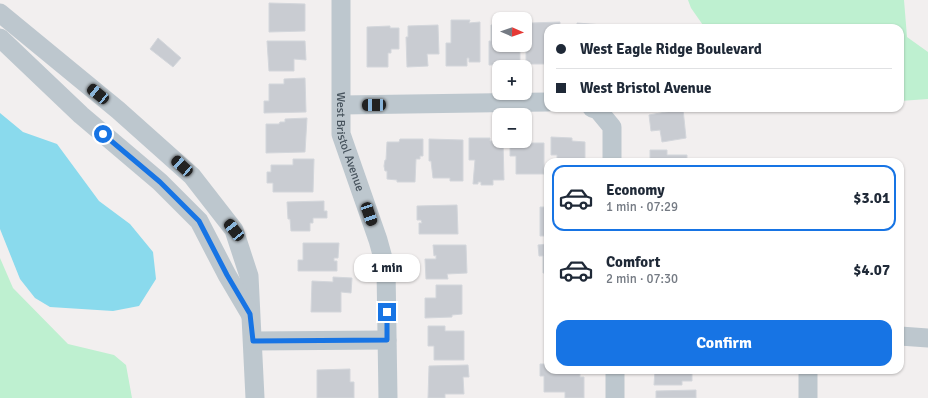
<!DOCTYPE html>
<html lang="en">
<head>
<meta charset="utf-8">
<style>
  :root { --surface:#fff; --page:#f2f2f3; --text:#1f2937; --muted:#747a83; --line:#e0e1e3; --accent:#1774e4 }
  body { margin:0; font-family:Signika,sans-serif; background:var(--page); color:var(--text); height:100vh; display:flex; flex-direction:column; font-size:15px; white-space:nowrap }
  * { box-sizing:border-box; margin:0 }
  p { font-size:13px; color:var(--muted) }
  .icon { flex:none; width:22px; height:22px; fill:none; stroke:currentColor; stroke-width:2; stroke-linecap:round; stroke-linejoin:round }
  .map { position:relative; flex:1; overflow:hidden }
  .sheet { position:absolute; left:544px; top:158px; width:360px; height:216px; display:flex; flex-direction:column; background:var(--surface); border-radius:12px; box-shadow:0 1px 3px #0004 }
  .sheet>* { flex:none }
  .banner { position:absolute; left:544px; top:24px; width:360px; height:88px; border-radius:12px; box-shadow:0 1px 3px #0004; display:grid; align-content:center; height:88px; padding:0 12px; background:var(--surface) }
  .needle { width:26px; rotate:92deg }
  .buttons { position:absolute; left:492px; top:12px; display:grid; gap:8px }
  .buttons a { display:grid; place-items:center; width:40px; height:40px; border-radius:8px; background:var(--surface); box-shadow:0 1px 3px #0004; font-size:20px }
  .end { position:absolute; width:18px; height:18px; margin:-9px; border:5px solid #1774e4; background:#fff; box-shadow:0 0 0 2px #fff }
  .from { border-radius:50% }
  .bubble { position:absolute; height:28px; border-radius:12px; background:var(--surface); box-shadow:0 1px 3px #0004; font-size:13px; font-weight:700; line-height:28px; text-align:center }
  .car { position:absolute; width:12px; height:24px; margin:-12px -6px; border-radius:5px; box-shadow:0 0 3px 1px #0007; background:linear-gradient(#222 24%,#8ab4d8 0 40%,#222 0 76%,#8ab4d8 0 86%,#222 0) }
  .banner b { display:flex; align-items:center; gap:14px; height:38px; font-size:15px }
  .banner b+b { border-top:1px solid var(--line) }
  .banner i { width:10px; height:10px; background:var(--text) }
  ul { padding:7px 0 0; list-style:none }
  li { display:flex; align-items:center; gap:12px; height:66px; margin:0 8px 6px; padding:0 4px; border:2px solid transparent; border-radius:12px }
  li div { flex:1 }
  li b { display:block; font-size:15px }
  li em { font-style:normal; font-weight:700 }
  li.selected { border-color:var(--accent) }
  li>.icon { width:36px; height:36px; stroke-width:1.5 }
  .button { display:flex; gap:8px; margin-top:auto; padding:8px 12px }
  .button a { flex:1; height:46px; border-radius:12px; background:var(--accent); color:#fff; font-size:16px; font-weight:700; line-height:46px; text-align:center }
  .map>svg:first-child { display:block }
</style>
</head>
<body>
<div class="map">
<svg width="928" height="398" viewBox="0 0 928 398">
  <rect width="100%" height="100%" fill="#f2efef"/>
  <path fill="#bef0d0" d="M688 0H904L907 37 928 52V99L900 101V28H705L691 8Z
    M0 258 13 288 68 344 114 355 126 365 132 398H0Z"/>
  <path fill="#8adaed" d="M0 113 23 132 57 144 99 201 130 224 153 252 156 279 139 306 113 311 50 307 35 298 20 279 0 229Z"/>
  <path fill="#c9ccd2" stroke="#d3d6db" d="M269 3 305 4V31L269 32Z
    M451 20H470L469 23 480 22V62H469V58H467V66H446V43H451Z
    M560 22V28H548L547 64H526V40H531V23Z
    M577 23 603 25V28H569V25H577Z
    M438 25 439 54H427L428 66 407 67 406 37H408V26Z
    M491 25H499V45H520V62H507V65H489V41H491Z
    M390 26V28H399V49H391V53H388V67H367V27Z
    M158 38 181 58 173 67 150 49Z
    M267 41H305L306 60 294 59V71H269Z
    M305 78 306 112 264 113V101H269V84H284V79Z
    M683 109 686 138 662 142 660 130 651 131 649 115Z
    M307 118 305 152 266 153V124H279L280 122H285V119Z
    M551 137 572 138V141L585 142V162H557V155H551Z
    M469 138H490V141H493V138H499V141H503L504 180H493V185H481V182H478V184H473L475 160H469Z
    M400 139H423V156H420V159H416L415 182H397V180L387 179V171H385L384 166 385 160H386L387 142H399Z
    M429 139 463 140V181H450V178H433L431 161H429Z
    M525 139H531V143H544V174H516V156H510V141H525Z
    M650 150H667V155H687V162H650Z
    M293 159H314L313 192H273V183H267V172H271V165H293Z
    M324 201V211H327V218H313V223H310V231H291L290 219H288L287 202Z
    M457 205 458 234H419V223H422L421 220H417V206Z
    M540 207H548V236H540Z
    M303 243H339L338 258H334V261H337V271H298V260H303Z
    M548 244V273H543V256H539L538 245Z
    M433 245H466L467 273 447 274 448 279H426L425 259H436V255L434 256Z
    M333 277 352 278 351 293 341 292V312H311L312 281 333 282Z
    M436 285H462V314L452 315V317L425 318V298H436Z
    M545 324H548V354H545Z
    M428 326H445V331H464V360H434V346H428Z
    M540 364H548V370H580V377H584V398H565V392H544V376H540Z
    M468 365 469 377H463L464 394H445V398H428L429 366Z
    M350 369V382H354V398H317V370Z
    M655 370H692V381H682V385H654Z
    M696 390V398H656V391Z"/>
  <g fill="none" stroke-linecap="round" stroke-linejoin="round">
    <g stroke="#bdc7ce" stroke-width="19">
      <path id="s1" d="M341 0V134L378 240 386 269 388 398"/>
      <path d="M0 13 118 110 192 176 234 230 249 276 255 398"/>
      <path d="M0 38 81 115 160 182 199 221 227 275 250 314"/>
      <path d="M342 105 548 102"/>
      <path d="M592 108 598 110 612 127V162"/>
      <path d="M900 336 928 338"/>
      <path d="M253 341 387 340"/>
      <path d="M808 370V398"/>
      <path d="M615 398V370"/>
    </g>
  </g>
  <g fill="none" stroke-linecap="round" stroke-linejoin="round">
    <path stroke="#1774e4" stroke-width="5" d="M103 134 160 182 199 221 227 275 250 314 253 341 387 340V312"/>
  </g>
  <g text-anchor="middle" stroke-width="3" stroke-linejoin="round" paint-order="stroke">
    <g font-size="12" fill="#47535d" stroke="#fff">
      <text dy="4" stroke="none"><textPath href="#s1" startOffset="143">West Bristol Avenue</textPath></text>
    </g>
  </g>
</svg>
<div class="buttons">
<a><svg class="needle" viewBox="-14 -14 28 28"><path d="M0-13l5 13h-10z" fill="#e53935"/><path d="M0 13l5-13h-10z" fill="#747a83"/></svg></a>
<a>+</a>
<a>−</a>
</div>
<i class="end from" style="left:103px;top:134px"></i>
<i class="end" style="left:387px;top:312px"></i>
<div class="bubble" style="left:354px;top:254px;width:66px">1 min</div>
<i class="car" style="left:98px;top:94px;rotate:309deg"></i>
<i class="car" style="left:374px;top:105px;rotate:269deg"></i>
<i class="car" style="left:182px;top:166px;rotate:312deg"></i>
<i class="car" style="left:369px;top:214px;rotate:161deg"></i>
<i class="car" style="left:234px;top:230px;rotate:322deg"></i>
<div class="banner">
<b><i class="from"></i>West Eagle Ridge Boulevard</b>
<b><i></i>West Bristol Avenue</b>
</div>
<section class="sheet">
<ul>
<li class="selected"><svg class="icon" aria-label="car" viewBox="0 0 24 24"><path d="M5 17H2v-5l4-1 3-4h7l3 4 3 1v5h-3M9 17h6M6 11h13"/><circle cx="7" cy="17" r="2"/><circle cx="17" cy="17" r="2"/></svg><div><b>Economy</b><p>1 min · 07:29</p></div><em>$3.01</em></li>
<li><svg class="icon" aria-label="car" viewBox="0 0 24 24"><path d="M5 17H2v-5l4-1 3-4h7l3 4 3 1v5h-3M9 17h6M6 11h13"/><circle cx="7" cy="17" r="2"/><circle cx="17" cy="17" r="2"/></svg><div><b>Comfort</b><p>2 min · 07:30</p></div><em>$4.07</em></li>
</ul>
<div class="button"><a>Confirm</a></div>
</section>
</div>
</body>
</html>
